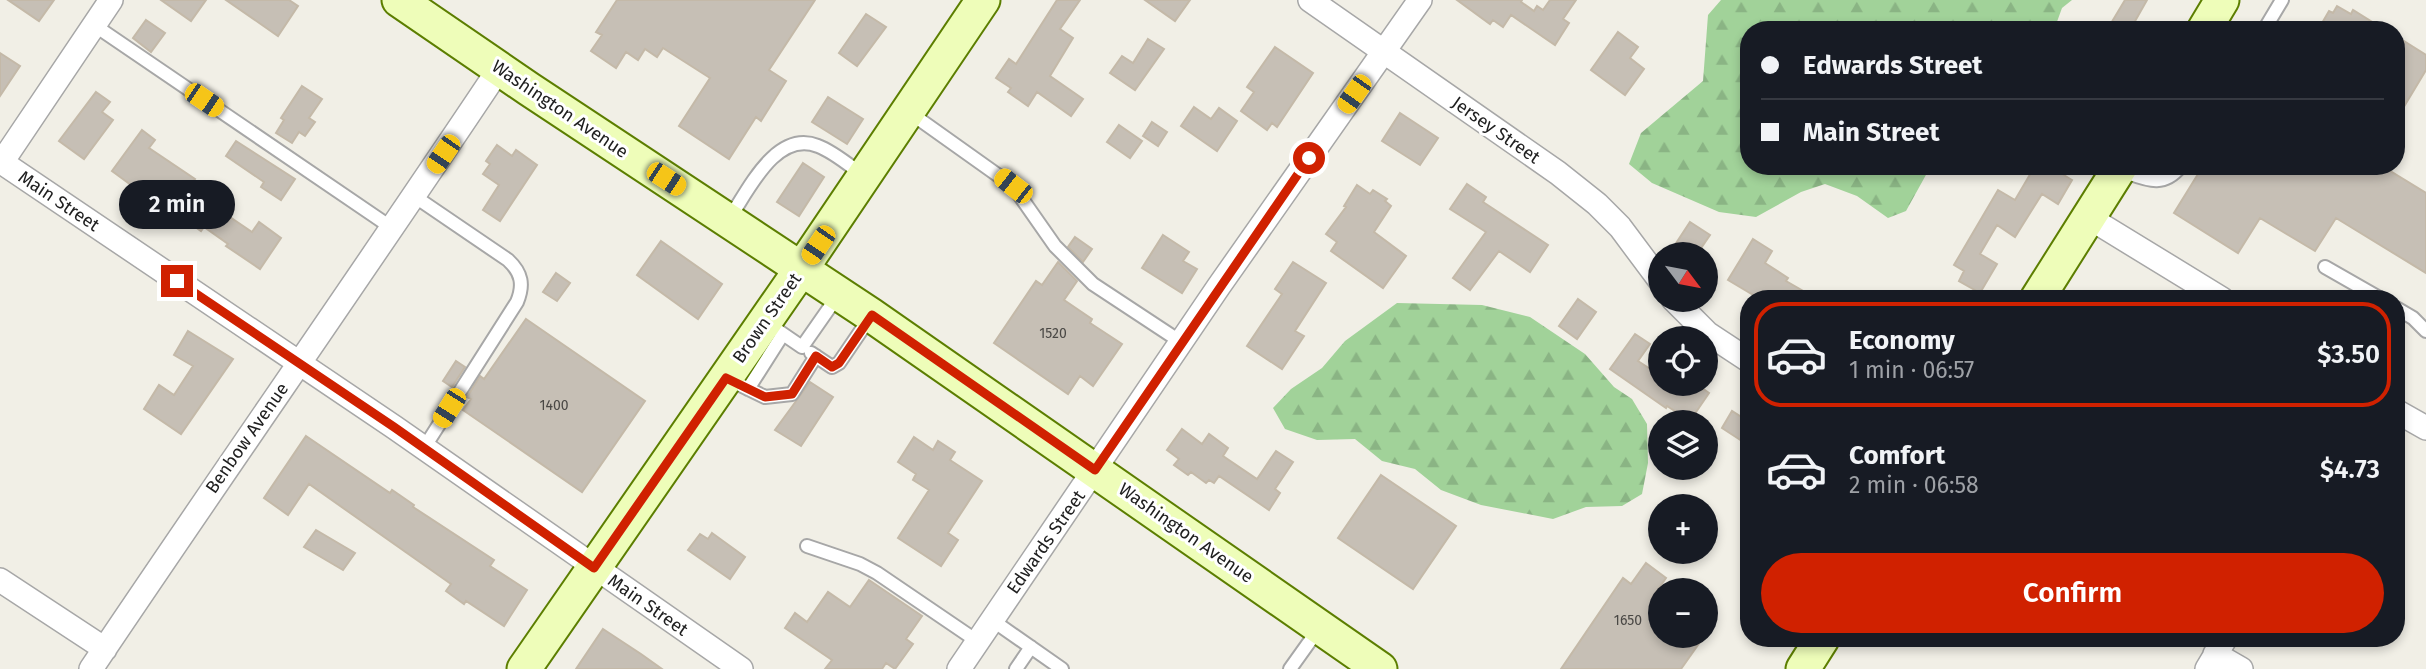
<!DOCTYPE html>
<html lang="en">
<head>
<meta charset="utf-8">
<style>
  :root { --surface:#171b24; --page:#20242c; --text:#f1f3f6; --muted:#9ea1a6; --line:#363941; --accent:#d02100 }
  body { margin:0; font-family:"Fira Sans",sans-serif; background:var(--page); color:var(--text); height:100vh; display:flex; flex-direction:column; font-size:26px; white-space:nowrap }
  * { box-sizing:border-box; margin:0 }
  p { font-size:23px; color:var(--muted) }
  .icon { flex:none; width:38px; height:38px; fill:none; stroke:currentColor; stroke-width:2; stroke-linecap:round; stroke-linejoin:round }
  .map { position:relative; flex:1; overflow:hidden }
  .details { position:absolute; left:1740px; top:290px; width:665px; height:357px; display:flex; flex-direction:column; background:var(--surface); border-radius:28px; box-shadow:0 4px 10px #0003 }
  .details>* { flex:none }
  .hud { position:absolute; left:1740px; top:21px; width:665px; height:154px; border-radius:28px; box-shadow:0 4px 10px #0003; display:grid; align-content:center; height:154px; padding:0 21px; background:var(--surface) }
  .needle { width:46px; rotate:122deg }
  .tools { position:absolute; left:1648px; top:242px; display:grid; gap:14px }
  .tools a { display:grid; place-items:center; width:70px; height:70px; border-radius:50%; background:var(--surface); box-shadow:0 4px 10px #0003; font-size:35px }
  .end { position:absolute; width:32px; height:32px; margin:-16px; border:9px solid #d02100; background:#fff; box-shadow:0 0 0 4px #fff }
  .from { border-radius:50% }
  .bubble { position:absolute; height:49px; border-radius:24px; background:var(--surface); box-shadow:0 4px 10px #0003; font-size:23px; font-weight:600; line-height:49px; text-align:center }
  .car { position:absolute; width:21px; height:42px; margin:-21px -10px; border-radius:9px; box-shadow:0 0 5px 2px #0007; background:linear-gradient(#f5c518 24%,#345 0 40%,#f5c518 0 76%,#345 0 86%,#f5c518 0) }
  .hud b { display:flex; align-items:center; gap:24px; height:66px; font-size:26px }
  .hud b+b { border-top:2px solid var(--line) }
  .hud i { width:18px; height:18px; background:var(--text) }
  ul { padding:12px 0 0; list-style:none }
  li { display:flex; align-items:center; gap:21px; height:105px; margin:0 14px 10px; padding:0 7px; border:4px solid transparent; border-radius:28px }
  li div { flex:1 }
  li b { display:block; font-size:26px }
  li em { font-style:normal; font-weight:600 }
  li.selected { border-color:var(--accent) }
  li>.icon { width:63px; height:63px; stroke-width:1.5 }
  .primary-button { display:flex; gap:14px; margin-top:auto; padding:14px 21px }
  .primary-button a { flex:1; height:80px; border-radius:42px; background:var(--accent); color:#fff; font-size:28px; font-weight:600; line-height:80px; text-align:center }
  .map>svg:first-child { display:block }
</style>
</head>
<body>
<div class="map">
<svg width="2426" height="669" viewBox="0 0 2426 669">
  <defs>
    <pattern id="forest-firs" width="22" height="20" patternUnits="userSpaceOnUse" patternTransform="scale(1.75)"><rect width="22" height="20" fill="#a1d299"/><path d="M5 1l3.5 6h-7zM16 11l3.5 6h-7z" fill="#8ab484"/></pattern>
  </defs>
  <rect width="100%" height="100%" fill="#f1efe6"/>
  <path fill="url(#forest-firs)" d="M1721 0H2072L2062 8 2054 30H1748V166H1938L1927 173 1906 211 1888 218 1857 196 1825 184 1801 192 1756 217 1719 212 1652 183 1629 164 1641 133 1703 81 1708 15Z
    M1397 303 1482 305 1530 317 1585 354 1614 387 1632 399 1647 424 1648 463 1642 494 1622 506 1586 507 1553 519 1481 505 1441 490 1415 469 1382 461 1355 439 1317 440 1285 429 1273 408 1291 389 1322 368 1345 341Z"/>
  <path fill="#c6bfb5" stroke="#c4b9a8" stroke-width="2" d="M8 0H54L39 21Z
    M161 0H206L191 21Z
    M226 0H289L298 6 278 36Z
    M617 0H815L769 70 786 81 761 121 756 117 729 159 679 126 710 78 663 48 657 57 645 49 638 60 626 52 616 68 591 51 602 35 596 32Z
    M1057 0H1080L1060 29 1073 38 1050 76 1083 99 1071 116 1037 92 1028 106 1008 92 1011 88 996 78 1009 59 1016 64Z
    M1145 0H1190L1175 21Z
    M1457 0H1522L1521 2 1534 11 1537 6 1543 10 1550 0H1576L1563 19 1569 23 1555 45 1511 15 1503 27 1493 20 1490 24Z
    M2125 0H2147L2130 30H2107Z
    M2337 6 2351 14 2353 10 2385 30H2318L2329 11 2333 13Z
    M866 14 886 27 857 66 839 53Z
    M146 20 165 33 151 52 133 38Z
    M1618 32 1638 47 1630 58 1644 69 1625 95 1591 70Z
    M2396 36 2426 55V70L2396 120Z
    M1148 39 1164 49 1135 90 1110 73 1122 56 1133 63Z
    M1275 47 1313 73 1277 127 1272 123 1267 130 1241 111 1254 92 1247 87Z
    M0 53 20 66 0 96Z
    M302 86 322 99 309 118 315 122 305 136 299 132 292 143 276 133 284 120 281 118Z
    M96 92 110 102 102 112 113 120 84 159 59 141Z
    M828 97 863 119 847 144 812 122Z
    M1194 107 1211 119 1219 108 1237 121 1217 151 1181 126Z
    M1400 113 1438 138 1420 165 1382 141Z
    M1152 122 1167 132 1158 146 1143 136Z
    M1119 125 1142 141 1130 158 1107 142Z
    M142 130 155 140 149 148 195 179 190 186 228 213 227 215 252 232 259 222 281 238 260 269 226 246 228 244 204 227 201 231 173 211 168 219 143 201 146 196 112 171Z
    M236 141 295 179 281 200 261 187 264 182 226 156Z
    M497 145 512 156 516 150 537 165 500 221 483 210 499 185 483 174 490 164 486 161Z
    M803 163 824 177 799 216 777 202Z
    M2035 166H2049L2072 180 2058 204 2042 194 2015 237 1997 225 1980 254 1997 264 1980 293 1959 281 1964 271 1954 265 1998 190 2015 200Z
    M2203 166H2382L2426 193V273L2336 218 2315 251 2260 218 2238 253 2174 213Z
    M1467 184 1486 197 1483 202 1548 245 1530 272 1499 251 1470 290 1453 278 1486 232 1450 209Z
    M1357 185 1370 194 1373 190 1387 199 1385 201 1391 206 1374 232 1406 256 1383 288 1331 251 1337 242 1326 234 1346 207 1344 206Z
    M1690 222 1710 235 1697 254H1669Z
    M1163 235 1189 252 1183 261 1197 269 1182 293 1142 268Z
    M1075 237 1092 249 1083 262 1068 247Z
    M1753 239 1772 251 1765 263 1788 278 1786 281 1817 299H1760L1728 280Z
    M661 241 722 284 698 319 637 275Z
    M1058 262 1077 281 1064 300 1092 319 1090 323 1122 344 1093 386 1080 376 1068 394 994 343 1036 281 1042 285Z
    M1293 262 1326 283 1295 331 1304 336 1282 369 1247 346 1282 294 1275 289Z
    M556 273 570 283 557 301 543 292Z
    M1578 299 1596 312 1577 339 1559 326Z
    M526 319 645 401 582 492 463 410 471 399 467 397 480 376 484 379Z
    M188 331 233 359 181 434 144 409 159 385 174 395 193 366 174 355Z
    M1635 334 1650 344 1638 361 1661 376V383H1672L1687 393 1695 383 1709 393 1690 421 1667 406 1666 408 1610 369Z
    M456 361 465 367 452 387 443 381Z
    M810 382 833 397 801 446 775 430Z
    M1748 410V445L1722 428 1732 411 1740 416Z
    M1182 429 1202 444 1209 434 1228 448 1223 456 1257 479 1276 451 1293 462 1275 489 1280 493 1269 510 1219 476 1214 483 1209 480 1206 483 1191 472 1188 475 1174 465 1179 459 1167 450Z
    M306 436 390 493 392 490 414 505 413 507 494 560 490 566 527 590 504 626 466 601 464 604 446 591 451 584 309 484 288 515 264 498Z
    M914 437 933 450 938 441 955 452 950 460 982 481 948 533 958 540 941 566 898 538 929 490 913 480 916 474 898 462Z
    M1381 475 1456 526 1413 589 1338 538Z
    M316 530 355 553 343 570 304 547Z
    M712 533 745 557 730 579 688 550 700 534 708 539Z
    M1646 563 1666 578 1652 598 1661 604V635H1705L1681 669H1561L1623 578 1631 584Z
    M869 580 922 616 906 639 913 644 895 669 886 663 882 669H825L832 660 785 628 795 613 807 622 828 592 850 607Z
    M603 629 641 654 662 669H576Z"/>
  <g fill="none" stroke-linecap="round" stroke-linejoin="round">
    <defs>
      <path id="lane" d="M94 25 392 228
        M2264 30 2282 0
        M909 112 1013 186 1055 246 1093 284 1181 342
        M2119 170C2144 178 2162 190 2181 166
        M414 196 508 260C522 273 524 285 517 302L424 448
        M729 219C748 191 776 129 818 146 834 152 850 166 864 176
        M2325 267 2381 299
        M2396 308 2413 318 2426 331
        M767 323 802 347 839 294
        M811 353 832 367 839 363 871 316
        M726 378 765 397 792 394 816 356
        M748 389 783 334
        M807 546 860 564 877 573 977 641
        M992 620 1062 669
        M1016 669 1031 647
        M1290 669 1320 627"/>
      <path id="street" d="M1310 0 1558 173 1597 204 1620 227 1661 282
        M0 161 394 427 741 669
        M2 162 111 0
        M2088 217 2222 299
        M1673 299 1707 333 1748 360
        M2396 411 2426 428
        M0 580 105 649
        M2215 654 2241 669
        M91 669C226 468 365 270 499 69
        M959 669 1219 286 1420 0
        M2207 669 2225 639"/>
      <path id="secondary" d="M399 0 529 89 871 315 1380 669
        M2204 30 2222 0
        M2037 299 2121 166
        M524 669 802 268 983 0
        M1803 669 1822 639"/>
    </defs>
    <use href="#lane" stroke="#a7a7a7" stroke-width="16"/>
    <use href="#street" stroke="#a7a7a7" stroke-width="26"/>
    <use href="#secondary" stroke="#5c7e00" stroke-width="37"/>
    <use href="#lane" stroke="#fff" stroke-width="12"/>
    <use href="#street" stroke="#fff" stroke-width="23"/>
    <use href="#secondary" stroke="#eefdb9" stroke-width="33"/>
  </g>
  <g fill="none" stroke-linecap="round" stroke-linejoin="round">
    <path stroke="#d02100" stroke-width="9" d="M177 281 394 427 594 568 726 378 765 397 792 394 816 356 832 367 839 363 872 315 1095 470 1309 158"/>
  </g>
  <g text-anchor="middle" stroke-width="6" stroke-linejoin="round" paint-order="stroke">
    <g font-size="14" fill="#4a4845">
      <text x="1053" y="338">1520</text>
      <text x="554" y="410">1400</text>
      <text x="1628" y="625">1650</text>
    </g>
    <g font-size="18" fill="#202020" stroke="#fff">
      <text transform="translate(560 109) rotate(34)" y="6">Washington Avenue</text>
      <text transform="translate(1496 130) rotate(35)" y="6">Jersey Street</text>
      <text transform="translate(59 201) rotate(34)" y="6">Main Street</text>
      <text transform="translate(767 318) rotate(-55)" y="6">Brown Street</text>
      <text transform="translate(247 438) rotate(-55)" y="6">Benbow Avenue</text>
      <text transform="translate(1186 533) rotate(35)" y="6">Washington Avenue</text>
      <text transform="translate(1046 542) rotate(-55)" y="6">Edwards Street</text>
      <text transform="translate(648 605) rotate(35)" y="6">Main Street</text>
    </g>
  </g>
</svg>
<div class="tools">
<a><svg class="needle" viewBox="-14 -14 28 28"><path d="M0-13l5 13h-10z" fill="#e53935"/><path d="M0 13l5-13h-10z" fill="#9ea1a6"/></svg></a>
<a><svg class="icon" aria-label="locate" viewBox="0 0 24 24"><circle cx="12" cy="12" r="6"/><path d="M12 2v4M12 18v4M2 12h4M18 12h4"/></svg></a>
<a><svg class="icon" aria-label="layers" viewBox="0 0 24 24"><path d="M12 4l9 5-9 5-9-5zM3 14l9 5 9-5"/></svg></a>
<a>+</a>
<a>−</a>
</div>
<i class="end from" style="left:1309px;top:158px"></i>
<i class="end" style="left:177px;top:281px"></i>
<div class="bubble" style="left:119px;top:180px;width:116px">2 min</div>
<i class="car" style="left:1354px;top:94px;rotate:215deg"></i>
<i class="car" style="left:204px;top:100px;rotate:124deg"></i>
<i class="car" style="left:443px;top:154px;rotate:214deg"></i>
<i class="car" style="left:666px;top:179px;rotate:123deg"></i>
<i class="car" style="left:1013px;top:186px;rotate:308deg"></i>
<i class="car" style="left:818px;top:245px;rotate:214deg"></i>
<i class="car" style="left:449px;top:408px;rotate:212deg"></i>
<div class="hud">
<b><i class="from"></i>Edwards Street</b>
<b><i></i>Main Street</b>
</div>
<section class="details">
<ul>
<li class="selected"><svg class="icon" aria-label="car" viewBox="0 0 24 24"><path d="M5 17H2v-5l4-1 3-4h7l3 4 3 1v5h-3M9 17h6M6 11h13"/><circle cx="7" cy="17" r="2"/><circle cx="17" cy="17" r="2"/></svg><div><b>Economy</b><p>1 min · 06:57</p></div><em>$3.50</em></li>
<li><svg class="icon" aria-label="car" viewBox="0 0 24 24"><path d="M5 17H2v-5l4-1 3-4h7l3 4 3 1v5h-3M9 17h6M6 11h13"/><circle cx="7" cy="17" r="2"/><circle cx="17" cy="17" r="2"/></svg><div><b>Comfort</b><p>2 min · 06:58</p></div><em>$4.73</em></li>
</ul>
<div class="primary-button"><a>Confirm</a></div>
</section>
</div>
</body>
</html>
